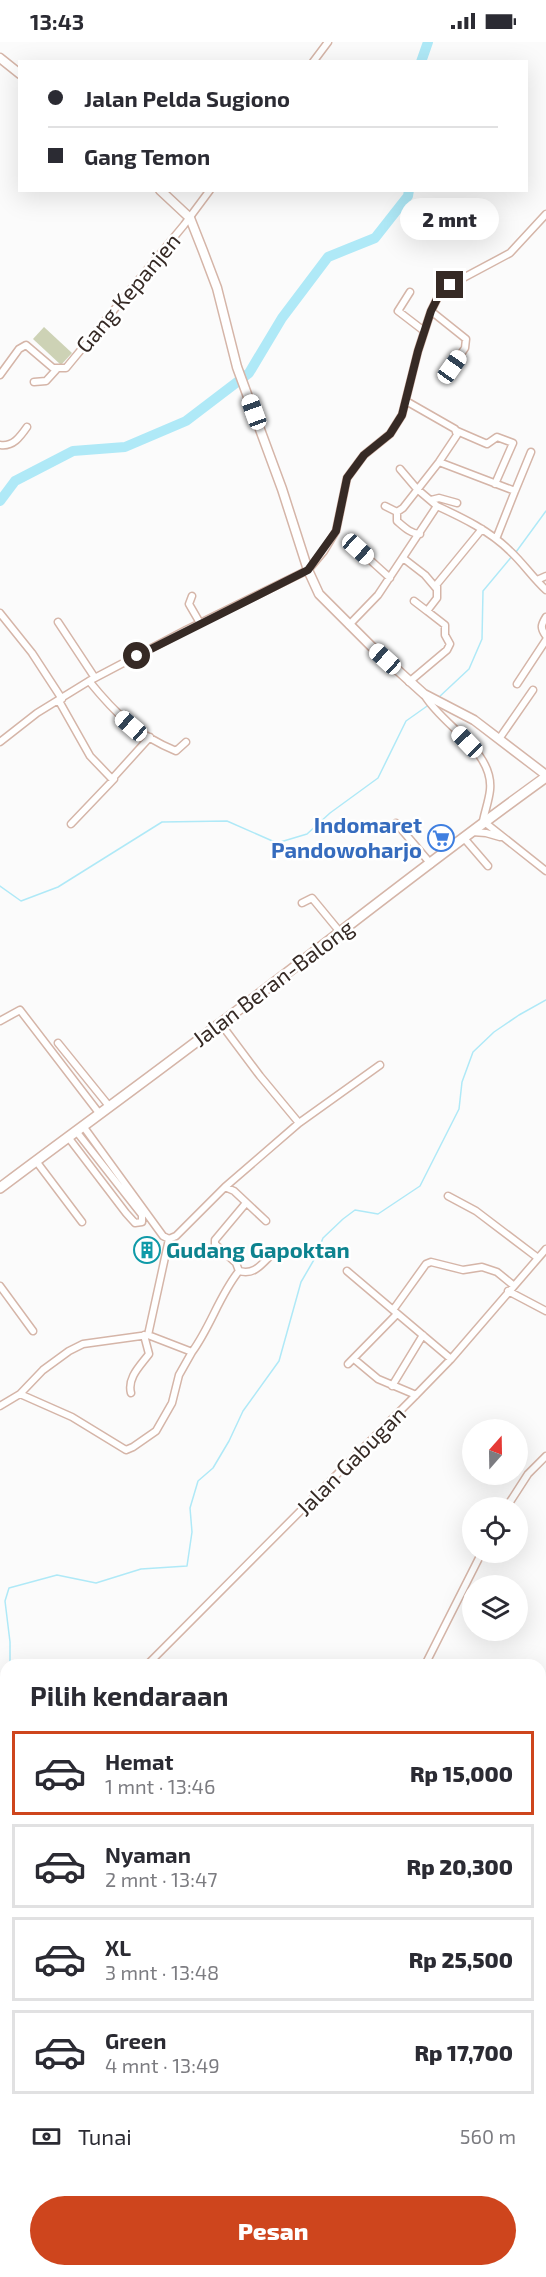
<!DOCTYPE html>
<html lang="id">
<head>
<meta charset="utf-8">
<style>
  :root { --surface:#fff; --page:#f2f2f3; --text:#2b2b33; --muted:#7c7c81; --line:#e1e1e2; --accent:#ce451d }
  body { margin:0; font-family:"Exo 2",sans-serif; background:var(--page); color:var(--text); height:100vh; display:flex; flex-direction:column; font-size:22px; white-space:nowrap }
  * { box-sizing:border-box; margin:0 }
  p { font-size:20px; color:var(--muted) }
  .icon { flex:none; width:33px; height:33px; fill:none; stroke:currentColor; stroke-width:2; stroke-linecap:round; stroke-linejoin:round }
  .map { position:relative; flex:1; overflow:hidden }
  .side { position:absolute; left:0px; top:1617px; width:546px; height:618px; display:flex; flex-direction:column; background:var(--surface); border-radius:18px 18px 0 0; box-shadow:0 6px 24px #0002 }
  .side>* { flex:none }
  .guide { position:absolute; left:18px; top:18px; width:510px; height:132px; border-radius:0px; box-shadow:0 6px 24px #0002; display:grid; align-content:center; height:132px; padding:0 30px; background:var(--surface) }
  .needle { width:39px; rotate:20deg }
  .buttons { position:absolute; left:462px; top:1377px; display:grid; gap:12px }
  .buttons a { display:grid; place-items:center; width:66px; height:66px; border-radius:50%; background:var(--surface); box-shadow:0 6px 24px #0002; font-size:30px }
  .end { position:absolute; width:27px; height:27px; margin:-14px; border:8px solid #362a25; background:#fff; box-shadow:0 0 0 3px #fff }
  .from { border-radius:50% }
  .bubble { position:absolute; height:42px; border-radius:21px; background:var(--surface); box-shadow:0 6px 24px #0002; font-size:20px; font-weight:800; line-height:42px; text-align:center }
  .car { position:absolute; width:18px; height:36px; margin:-18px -9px; border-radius:8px; box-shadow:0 0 4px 2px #0007; background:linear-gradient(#fff 24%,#345 0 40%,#fff 0 76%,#345 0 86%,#fff 0) }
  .guide b { display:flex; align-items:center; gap:21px; height:57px; font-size:22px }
  .guide b+b { border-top:2px solid var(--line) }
  .guide i { width:15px; height:15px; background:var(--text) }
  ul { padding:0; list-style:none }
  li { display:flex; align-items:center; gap:18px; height:84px; margin:0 12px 9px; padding:0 18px; border:3px solid var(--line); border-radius:0px }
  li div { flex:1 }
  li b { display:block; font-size:22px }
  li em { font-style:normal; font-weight:800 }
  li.on { border-color:var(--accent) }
  li>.icon { width:54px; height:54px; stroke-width:1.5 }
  h2 { padding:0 30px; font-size:27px; line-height:72px }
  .pay { display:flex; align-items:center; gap:15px; height:66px; padding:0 30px; font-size:22px }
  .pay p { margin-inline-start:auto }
  .action { display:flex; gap:12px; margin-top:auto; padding:12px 30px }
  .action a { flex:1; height:69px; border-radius:36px; background:var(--accent); color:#fff; font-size:24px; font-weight:800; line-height:69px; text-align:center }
  .status { display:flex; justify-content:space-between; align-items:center; height:42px; padding:0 30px; background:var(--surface); direction:ltr }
  .status svg { height:16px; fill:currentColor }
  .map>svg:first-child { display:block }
</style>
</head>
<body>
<div class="status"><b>13:43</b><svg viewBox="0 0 49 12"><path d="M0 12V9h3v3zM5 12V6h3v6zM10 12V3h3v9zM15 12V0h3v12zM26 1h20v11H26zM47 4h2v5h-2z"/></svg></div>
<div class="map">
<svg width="546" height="2235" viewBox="0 0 546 2235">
  <rect width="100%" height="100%" fill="#fbfbfb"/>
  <path fill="#cdd2b5" d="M44 285 72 311 61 323 33 297Z"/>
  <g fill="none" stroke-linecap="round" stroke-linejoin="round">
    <path stroke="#afe9f7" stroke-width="1.5" d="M516 510 546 469
      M438 656 469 627 482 597 483 549 513 513
      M0 844 21 859 58 845 162 780 227 779 277 801 307 792 330 771 378 736 406 679 430 662
      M10 1623V1600L5 1559 9 1546 57 1533 96 1541 141 1527 187 1524 192 1490 190 1466 198 1439 213 1426 229 1399 243 1369 279 1319 301 1240 315 1216 323 1196 343 1177 355 1168 378 1172 420 1144 459 1067 462 1040 473 1010 494 990 519 973 546 958
      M0 1650 6 1648"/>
    <path stroke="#afe9f7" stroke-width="10" d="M421 20 428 0
      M0 459 15 439 73 409 125 405 186 379 249 331 282 276 328 215 375 196 408 154 409 148
      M540 1965 546 1957
      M386 2235 393 2229"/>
    <defs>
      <path id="minor" d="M313 20 328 0
        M410 250 398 269 424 289
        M431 269 466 297 465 306 452 325
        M0 333 19 307 26 303 53 326H66L184 183 210 148
        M34 340 46 339 56 328
        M457 389 487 402 497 395 513 401 495 442
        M0 403C13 405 20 395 27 385
        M439 420 515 449 531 410
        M431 458 439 456 457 461
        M385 464 397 470 403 466 439 420 457 393 455 387 406 359
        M437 464C463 476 490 489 510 509 523 521 533 536 546 548
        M397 470V479C404 485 411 492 420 492
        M496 497 515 449
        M358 507 390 536
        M403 516 425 533 436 546
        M537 538 546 534
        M192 554 189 562 200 581
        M414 559 427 569 437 556V542L482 487
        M0 571 32 611 62 657
        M546 575C541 583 540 586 546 594
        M58 580 95 636
        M349 583 378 553 437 464 417 447 400 427
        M89 639C115 671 137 693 176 709L186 700
        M409 640 447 608 450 602 445 593V583L427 569
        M517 642 546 598
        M425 654C443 684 494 709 490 748 489 758 485 769 483 779L546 829
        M59 659 90 714 112 737 150 695
        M499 697 533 648
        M0 700 37 671 89 639 186 588 308 528 324 509 336 489 347 436 364 413 390 392 402 373 418 309 431 269 439 253 450 243 510 211 546 172
        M396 781 431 822
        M71 782 114 737
        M472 790 486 791 500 795
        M463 795 488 824
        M302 861 312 856 340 890
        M0 979 20 968 99 1071
        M221 982 260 1034 299 1081 380 1023
        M58 1001 109 1064
        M83 1084 163 1194 169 1197
        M68 1095 126 1171 135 1181 142 1180V1173L76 1089
        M36 1119 82 1180
        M225 1145 299 1081
        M448 1154 476 1169 538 1216
        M169 1197 176 1194 225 1145 234 1149 266 1179
        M239 1229C254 1233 260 1224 271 1213
        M347 1229 393 1268
        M0 1244 33 1289
        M508 1249 546 1269
        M148 1293 169 1197
        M354 1317 378 1337 416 1353
        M451 1317 393 1268 426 1222 431 1220 463 1228 482 1225 497 1230 513 1243
        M348 1322 397 1272
        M392 1344 423 1293
        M131 1351C127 1336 140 1324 149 1312L144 1293
        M20 1352 72 1375 126 1408 133 1405 156 1389 172 1361 179 1333 192 1310
        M0 1364 20 1352 43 1328 69 1309 83 1302 148 1293 192 1310C211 1284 219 1254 239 1229L236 1221 215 1202V1198L246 1161
        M506 1466 528 1432 546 1414
        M147 1623 416 1353 451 1317 546 1207
        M425 1623 482 1510
        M0 1754 6 1760
        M0 1785 6 1778
        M0 1811 6 1816
        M540 1827 546 1815
        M0 1871 6 1873
        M0 2141 6 2145
        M0 2154 6 2152
        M53 2229 61 2235
        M178 2229 187 2235
        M43 2235 50 2229
        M135 2235 140 2229
        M206 2235H221
        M322 2235 325 2229"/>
      <path id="tertiary" d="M0 16 20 32
        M160 148 190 176 203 209 217 246 237 325 282 447 308 528 319 552 372 605 424 652 474 678 546 733"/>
      <path id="secondary" d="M0 1146C73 1091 148 1037 221 981 330 899 436 814 546 735"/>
    </defs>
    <use href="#minor" stroke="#d5b5a8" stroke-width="9"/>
    <use href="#tertiary" stroke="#d5b5a8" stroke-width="11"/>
    <use href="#secondary" stroke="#d5b5a8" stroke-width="12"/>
    <use href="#minor" stroke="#fff" stroke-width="6"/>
    <use href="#tertiary" stroke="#fff" stroke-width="8"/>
    <use href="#secondary" stroke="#fff" stroke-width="9"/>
  </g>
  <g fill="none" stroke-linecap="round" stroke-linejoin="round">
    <path stroke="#362a25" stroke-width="8" d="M137 614 308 528 336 489 347 436 364 413 390 392 402 373 418 309 431 269 439 253 450 243"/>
  </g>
  <defs>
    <symbol id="supermarket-ring" viewBox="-11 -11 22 22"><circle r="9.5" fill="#fff" stroke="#3f7fe0" stroke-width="1.5"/><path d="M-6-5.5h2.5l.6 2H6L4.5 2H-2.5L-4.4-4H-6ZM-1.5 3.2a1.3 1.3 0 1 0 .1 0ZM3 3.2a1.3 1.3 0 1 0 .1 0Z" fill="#3f7fe0"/></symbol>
    <symbol id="building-ring" viewBox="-11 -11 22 22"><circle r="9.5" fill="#fff" stroke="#0f9aa8" stroke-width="1.5"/><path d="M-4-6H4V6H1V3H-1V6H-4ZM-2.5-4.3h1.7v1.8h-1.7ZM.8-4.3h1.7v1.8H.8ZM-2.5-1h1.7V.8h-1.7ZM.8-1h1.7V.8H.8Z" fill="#0f9aa8"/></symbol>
  </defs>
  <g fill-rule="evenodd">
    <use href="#supermarket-ring" x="426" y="781" width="30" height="30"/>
    <use href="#building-ring" x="132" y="1193" width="30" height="30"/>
  </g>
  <g text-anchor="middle" stroke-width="5" stroke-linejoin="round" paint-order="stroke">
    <g font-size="22" fill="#362a25" stroke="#fff">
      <text transform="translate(128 251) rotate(-50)" y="8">Gang Kepanjen</text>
      <text transform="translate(273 941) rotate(-37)" y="8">Jalan Beran-Balong</text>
      <text transform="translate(351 1419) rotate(-45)" y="8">Jalan Gabugan</text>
    </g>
    <g font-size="22" font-weight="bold" fill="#366cbe" stroke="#fff" text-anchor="end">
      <text x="422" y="791">Indomaret<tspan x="422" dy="25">Pandowoharjo</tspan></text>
    </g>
    <g font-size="22" font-weight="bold" fill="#0d838f" stroke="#fff" text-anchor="start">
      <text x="166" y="1216">Gudang Gapoktan</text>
    </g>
  </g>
</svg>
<div class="buttons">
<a><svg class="needle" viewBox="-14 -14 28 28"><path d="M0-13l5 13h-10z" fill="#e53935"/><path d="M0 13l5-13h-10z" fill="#7c7c81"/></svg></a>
<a><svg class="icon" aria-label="locate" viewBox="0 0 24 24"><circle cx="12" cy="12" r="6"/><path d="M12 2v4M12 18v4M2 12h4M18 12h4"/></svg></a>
<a><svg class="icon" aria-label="layers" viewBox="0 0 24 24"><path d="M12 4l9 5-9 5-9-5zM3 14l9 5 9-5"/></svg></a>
</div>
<i class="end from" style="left:137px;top:614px"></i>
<i class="end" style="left:450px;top:243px"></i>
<div class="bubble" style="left:400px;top:156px;width:99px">2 mnt</div>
<i class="car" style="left:452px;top:325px;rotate:35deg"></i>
<i class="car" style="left:254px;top:370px;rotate:340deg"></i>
<i class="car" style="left:358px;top:507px;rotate:132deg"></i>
<i class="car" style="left:385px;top:617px;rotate:312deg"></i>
<i class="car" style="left:131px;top:684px;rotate:311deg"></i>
<i class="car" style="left:467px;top:700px;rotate:316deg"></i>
<div class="guide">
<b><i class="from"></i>Jalan Pelda Sugiono</b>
<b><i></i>Gang Temon</b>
</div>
<section class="side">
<h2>Pilih kendaraan</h2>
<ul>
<li class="on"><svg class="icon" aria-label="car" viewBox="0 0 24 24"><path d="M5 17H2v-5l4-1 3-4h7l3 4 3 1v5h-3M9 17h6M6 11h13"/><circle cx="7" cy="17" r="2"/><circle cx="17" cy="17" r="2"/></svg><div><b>Hemat</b><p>1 mnt · 13:46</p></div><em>Rp 15,000</em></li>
<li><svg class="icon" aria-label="car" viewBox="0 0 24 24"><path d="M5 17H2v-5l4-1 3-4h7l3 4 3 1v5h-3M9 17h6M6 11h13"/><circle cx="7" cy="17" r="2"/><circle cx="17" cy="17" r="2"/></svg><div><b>Nyaman</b><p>2 mnt · 13:47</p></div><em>Rp 20,300</em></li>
<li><svg class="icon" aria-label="car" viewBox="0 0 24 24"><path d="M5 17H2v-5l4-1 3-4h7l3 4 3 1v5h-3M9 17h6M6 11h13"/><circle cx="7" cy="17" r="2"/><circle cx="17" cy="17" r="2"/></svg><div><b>XL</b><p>3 mnt · 13:48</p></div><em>Rp 25,500</em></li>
<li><svg class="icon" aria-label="car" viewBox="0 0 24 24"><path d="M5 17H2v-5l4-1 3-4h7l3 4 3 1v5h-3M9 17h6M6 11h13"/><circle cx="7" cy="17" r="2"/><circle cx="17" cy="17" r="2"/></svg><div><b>Green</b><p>4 mnt · 13:49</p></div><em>Rp 17,700</em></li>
</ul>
<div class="pay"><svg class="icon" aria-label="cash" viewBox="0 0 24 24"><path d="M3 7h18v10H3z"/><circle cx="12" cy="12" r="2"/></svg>Tunai<p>560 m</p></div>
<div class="action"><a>Pesan</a></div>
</section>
</div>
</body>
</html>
